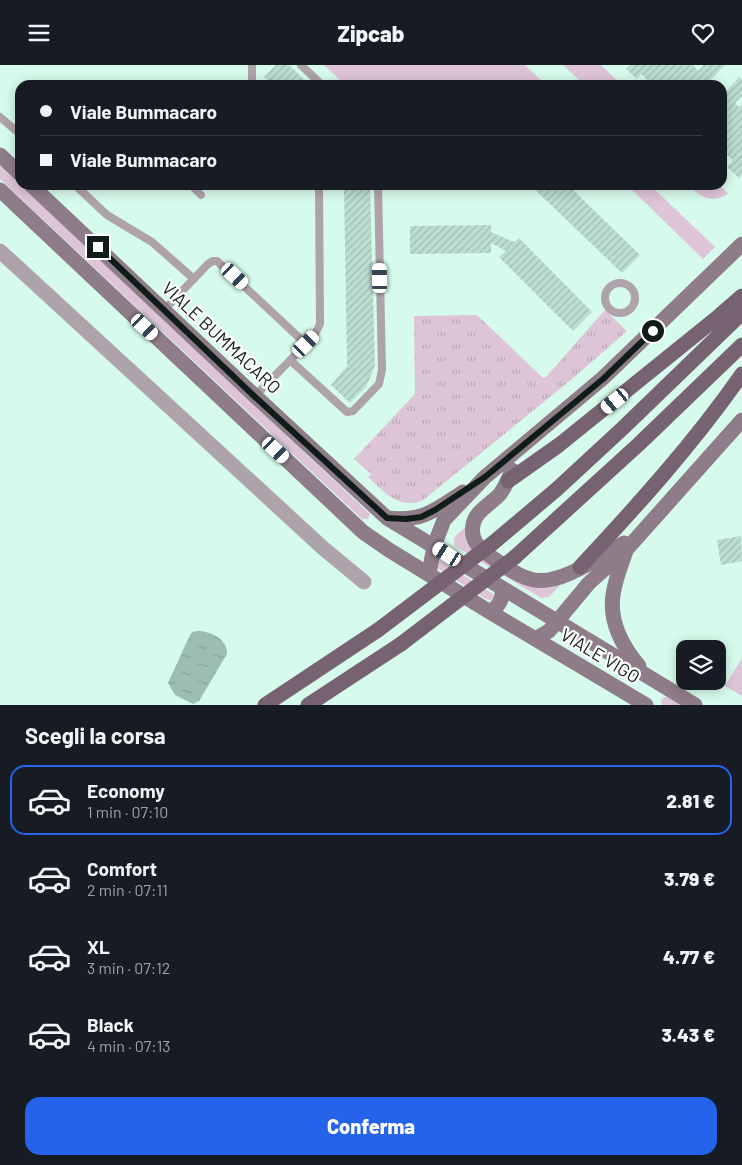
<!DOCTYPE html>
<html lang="it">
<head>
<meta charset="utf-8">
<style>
  :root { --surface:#171b24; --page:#20242c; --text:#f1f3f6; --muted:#9ea1a6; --line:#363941; --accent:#2563eb }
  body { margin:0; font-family:Barlow,sans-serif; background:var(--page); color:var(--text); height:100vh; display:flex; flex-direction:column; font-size:19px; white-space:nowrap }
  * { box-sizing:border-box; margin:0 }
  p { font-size:16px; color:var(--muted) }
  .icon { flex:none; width:28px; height:28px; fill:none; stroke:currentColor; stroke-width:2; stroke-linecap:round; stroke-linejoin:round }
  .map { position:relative; height:640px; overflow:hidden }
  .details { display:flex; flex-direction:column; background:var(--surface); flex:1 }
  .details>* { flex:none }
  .hud { position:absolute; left:15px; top:15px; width:712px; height:110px; border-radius:15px; box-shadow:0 2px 12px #0003; display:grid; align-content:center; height:110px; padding:0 25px; background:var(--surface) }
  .buttons { position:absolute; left:676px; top:575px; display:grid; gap:10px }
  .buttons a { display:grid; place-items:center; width:50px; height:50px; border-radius:10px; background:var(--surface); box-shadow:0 2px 12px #0003; font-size:25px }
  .end { position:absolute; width:22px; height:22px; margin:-11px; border:6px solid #0f1c17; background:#fff; box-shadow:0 0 0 2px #fff }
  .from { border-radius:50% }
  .car { position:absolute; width:15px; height:30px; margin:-15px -8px; border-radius:6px; box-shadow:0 0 4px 1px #0007; background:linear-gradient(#fff 24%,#345 0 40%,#fff 0 76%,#345 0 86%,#fff 0) }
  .hud b { display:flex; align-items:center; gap:18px; height:48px; font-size:19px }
  .hud b+b { border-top:1px solid var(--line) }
  .hud i { width:12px; height:12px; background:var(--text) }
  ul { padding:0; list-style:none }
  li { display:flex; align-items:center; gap:15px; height:70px; margin:0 10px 8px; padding:0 15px; border:2px solid transparent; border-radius:15px }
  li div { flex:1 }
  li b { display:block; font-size:19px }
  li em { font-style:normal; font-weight:800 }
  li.current { border-color:var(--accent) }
  li>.icon { width:45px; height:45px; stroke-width:1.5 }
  h2 { padding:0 25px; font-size:22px; line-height:60px }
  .cta { display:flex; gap:10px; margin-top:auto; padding:10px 25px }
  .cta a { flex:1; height:58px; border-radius:15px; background:var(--accent); color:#fff; font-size:20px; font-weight:800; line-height:58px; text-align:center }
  header { display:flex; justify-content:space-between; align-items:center; height:65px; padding:0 25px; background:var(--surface); font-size:22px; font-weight:800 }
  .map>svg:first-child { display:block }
</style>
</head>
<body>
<header><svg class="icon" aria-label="menu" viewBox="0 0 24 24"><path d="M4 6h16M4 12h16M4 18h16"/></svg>Zipcab<svg class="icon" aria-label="heart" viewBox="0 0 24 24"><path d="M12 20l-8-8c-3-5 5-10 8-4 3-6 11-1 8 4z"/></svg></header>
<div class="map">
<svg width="742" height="640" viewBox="0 0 742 640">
  <defs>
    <pattern id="park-tufts" width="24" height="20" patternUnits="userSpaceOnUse" patternTransform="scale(1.25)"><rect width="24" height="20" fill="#ddc4d7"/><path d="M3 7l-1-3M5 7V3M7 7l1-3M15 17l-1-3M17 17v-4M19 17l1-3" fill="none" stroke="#bca8b8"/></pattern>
    <pattern id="water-ripples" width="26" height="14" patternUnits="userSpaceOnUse" patternTransform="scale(1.25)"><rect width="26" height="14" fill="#9cbeb0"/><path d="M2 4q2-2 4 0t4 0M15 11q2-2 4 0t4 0" fill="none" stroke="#85a397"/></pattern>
    <pattern id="building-hatch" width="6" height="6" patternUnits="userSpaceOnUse" patternTransform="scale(1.25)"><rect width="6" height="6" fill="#bbded0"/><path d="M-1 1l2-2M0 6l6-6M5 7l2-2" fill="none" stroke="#a0beb2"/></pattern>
  </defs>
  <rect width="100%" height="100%" fill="#d6faeb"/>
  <path fill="#ddc4d7" d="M324 0H525L546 20H345Z
    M563 0H601L622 20H584Z
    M0 101 370 449 368 454H362L0 114Z
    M627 120H650L715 182 703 194Z
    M688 120H720L728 129C711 139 702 133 688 120Z
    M466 462 524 517H563L549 532 541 533 455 481C451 471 459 468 466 462Z
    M438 496H441L493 529 494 534 490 535 486 534 437 503Z
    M742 593V631L725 621Z
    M664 632H668L681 640H662L661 635Z"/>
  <path fill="url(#park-tufts)" d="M605 245 627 266 572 314 422 436C398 444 384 427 368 412L371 409 354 394 415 329 414 251 477 250 543 313 546 312Z"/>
  <path fill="url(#water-ripples)" d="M198 566C211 566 228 575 227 589L199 636 193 639 175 630 168 618 189 572 192 567Z"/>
  <path fill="url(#building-hatch)" d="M276 0H289L310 20H272L264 12Z
    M630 0H695L694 1 698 6 704 0H725L710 16 714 20H653L641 9 637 14 626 4Z
    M739 12 742 14V31L735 38 739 42 742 39V110L739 113 727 102 733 95 722 86V28L724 29Z
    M344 120H370L375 301 366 322 350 338 331 320 347 301Z
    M530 120H568L640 190 622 208Z
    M491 160V167L514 177 519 173 592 247 573 266 499 192 506 186 491 178V188L410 189V161Z
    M741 471 742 496 721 500 717 475Z"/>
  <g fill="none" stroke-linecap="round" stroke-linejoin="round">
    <path stroke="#aea2ab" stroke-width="8" d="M252 0V20
      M301 0 322 20
      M0 52 20 69
      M75 120 107 150 152 177 194 214
      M191 120 201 130
      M605 233a15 15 0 1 1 30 0a15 15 0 1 1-30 0Z
      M164 245 208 199 213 196H217L306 279
      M290 295 347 347 353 346 379 319 382 305 378 120
      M255 331 314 271 320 259 319 120"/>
    <path stroke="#aea2ab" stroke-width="15" d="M0 186 323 483 364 517"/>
    <path stroke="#8e7c89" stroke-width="15" d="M0 90 20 109
      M31 120 255 331 387 453 695 640
      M0 125 363 467 389 485 490 547 646 640
      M512 405C509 413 505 422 500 429 491 439 475 446 473 460 470 475 479 483 490 491 503 500 518 512 534 515 562 520 600 491 624 478
      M388 453C422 457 436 445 463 427
      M626 486C621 500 615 515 613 530 609 557 623 582 639 601
      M429 509 434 481 444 455 485 412 603 313 742 179
      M490 547C499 541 503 535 502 523
      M535 574 549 566 589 518 626 485 742 355"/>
    <path stroke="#776272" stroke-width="15" d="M508 416 559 380 719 251 742 231
      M493 478 557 424 624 362 742 248
      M515 492 639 379 742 280
      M580 502C637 441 694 378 742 309
      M265 640 378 565
      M308 640 401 579"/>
    <path stroke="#776272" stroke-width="15" d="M378 565 493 478
      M401 579 515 492"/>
  </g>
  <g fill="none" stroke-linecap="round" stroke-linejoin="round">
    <path stroke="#0f1c17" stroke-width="6" d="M98 182 254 331 387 453 406 454 421 452 435 445 485 412 603 314 653 266"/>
  </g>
  <g text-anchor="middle" stroke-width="4.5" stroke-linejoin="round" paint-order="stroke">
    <g font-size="18" fill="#0f1c17" stroke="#fdfdfd">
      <text transform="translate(221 273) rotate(43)" y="6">VIALE BUMMACARO</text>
      <text transform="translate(600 591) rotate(31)" y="6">VIALE VIGO</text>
    </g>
  </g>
</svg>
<div class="buttons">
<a><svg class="icon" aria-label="layers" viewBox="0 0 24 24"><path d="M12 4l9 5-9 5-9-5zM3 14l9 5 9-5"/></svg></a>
</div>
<i class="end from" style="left:653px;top:266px"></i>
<i class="end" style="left:98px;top:182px"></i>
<i class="car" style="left:235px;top:211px;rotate:133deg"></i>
<i class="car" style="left:380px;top:213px;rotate:359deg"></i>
<i class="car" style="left:145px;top:262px;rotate:133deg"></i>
<i class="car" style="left:306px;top:279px;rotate:45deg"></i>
<i class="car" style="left:615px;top:336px;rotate:231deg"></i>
<i class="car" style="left:276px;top:385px;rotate:133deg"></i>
<i class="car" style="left:447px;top:489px;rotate:302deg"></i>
<div class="hud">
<b><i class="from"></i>Viale Bummacaro</b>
<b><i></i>Viale Bummacaro</b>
</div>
</div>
<section class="details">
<h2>Scegli la corsa</h2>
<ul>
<li class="current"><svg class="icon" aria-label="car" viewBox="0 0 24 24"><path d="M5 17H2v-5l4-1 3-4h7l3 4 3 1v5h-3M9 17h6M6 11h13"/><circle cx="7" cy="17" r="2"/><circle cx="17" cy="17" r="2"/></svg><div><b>Economy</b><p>1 min · 07:10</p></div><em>2.81 €</em></li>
<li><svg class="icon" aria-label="car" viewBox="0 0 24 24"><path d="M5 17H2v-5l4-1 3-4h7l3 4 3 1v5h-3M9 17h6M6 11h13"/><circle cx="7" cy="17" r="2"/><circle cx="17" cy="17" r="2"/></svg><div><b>Comfort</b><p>2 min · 07:11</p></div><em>3.79 €</em></li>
<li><svg class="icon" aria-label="car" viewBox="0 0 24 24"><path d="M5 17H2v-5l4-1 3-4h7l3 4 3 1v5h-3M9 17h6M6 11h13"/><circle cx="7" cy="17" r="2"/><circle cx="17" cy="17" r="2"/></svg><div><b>XL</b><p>3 min · 07:12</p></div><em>4.77 €</em></li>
<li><svg class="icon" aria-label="car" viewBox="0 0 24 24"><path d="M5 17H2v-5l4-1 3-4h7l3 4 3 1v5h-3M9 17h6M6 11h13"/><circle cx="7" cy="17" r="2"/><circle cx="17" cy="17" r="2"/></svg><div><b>Black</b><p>4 min · 07:13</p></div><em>3.43 €</em></li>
</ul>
<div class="cta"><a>Conferma</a></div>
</section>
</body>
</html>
